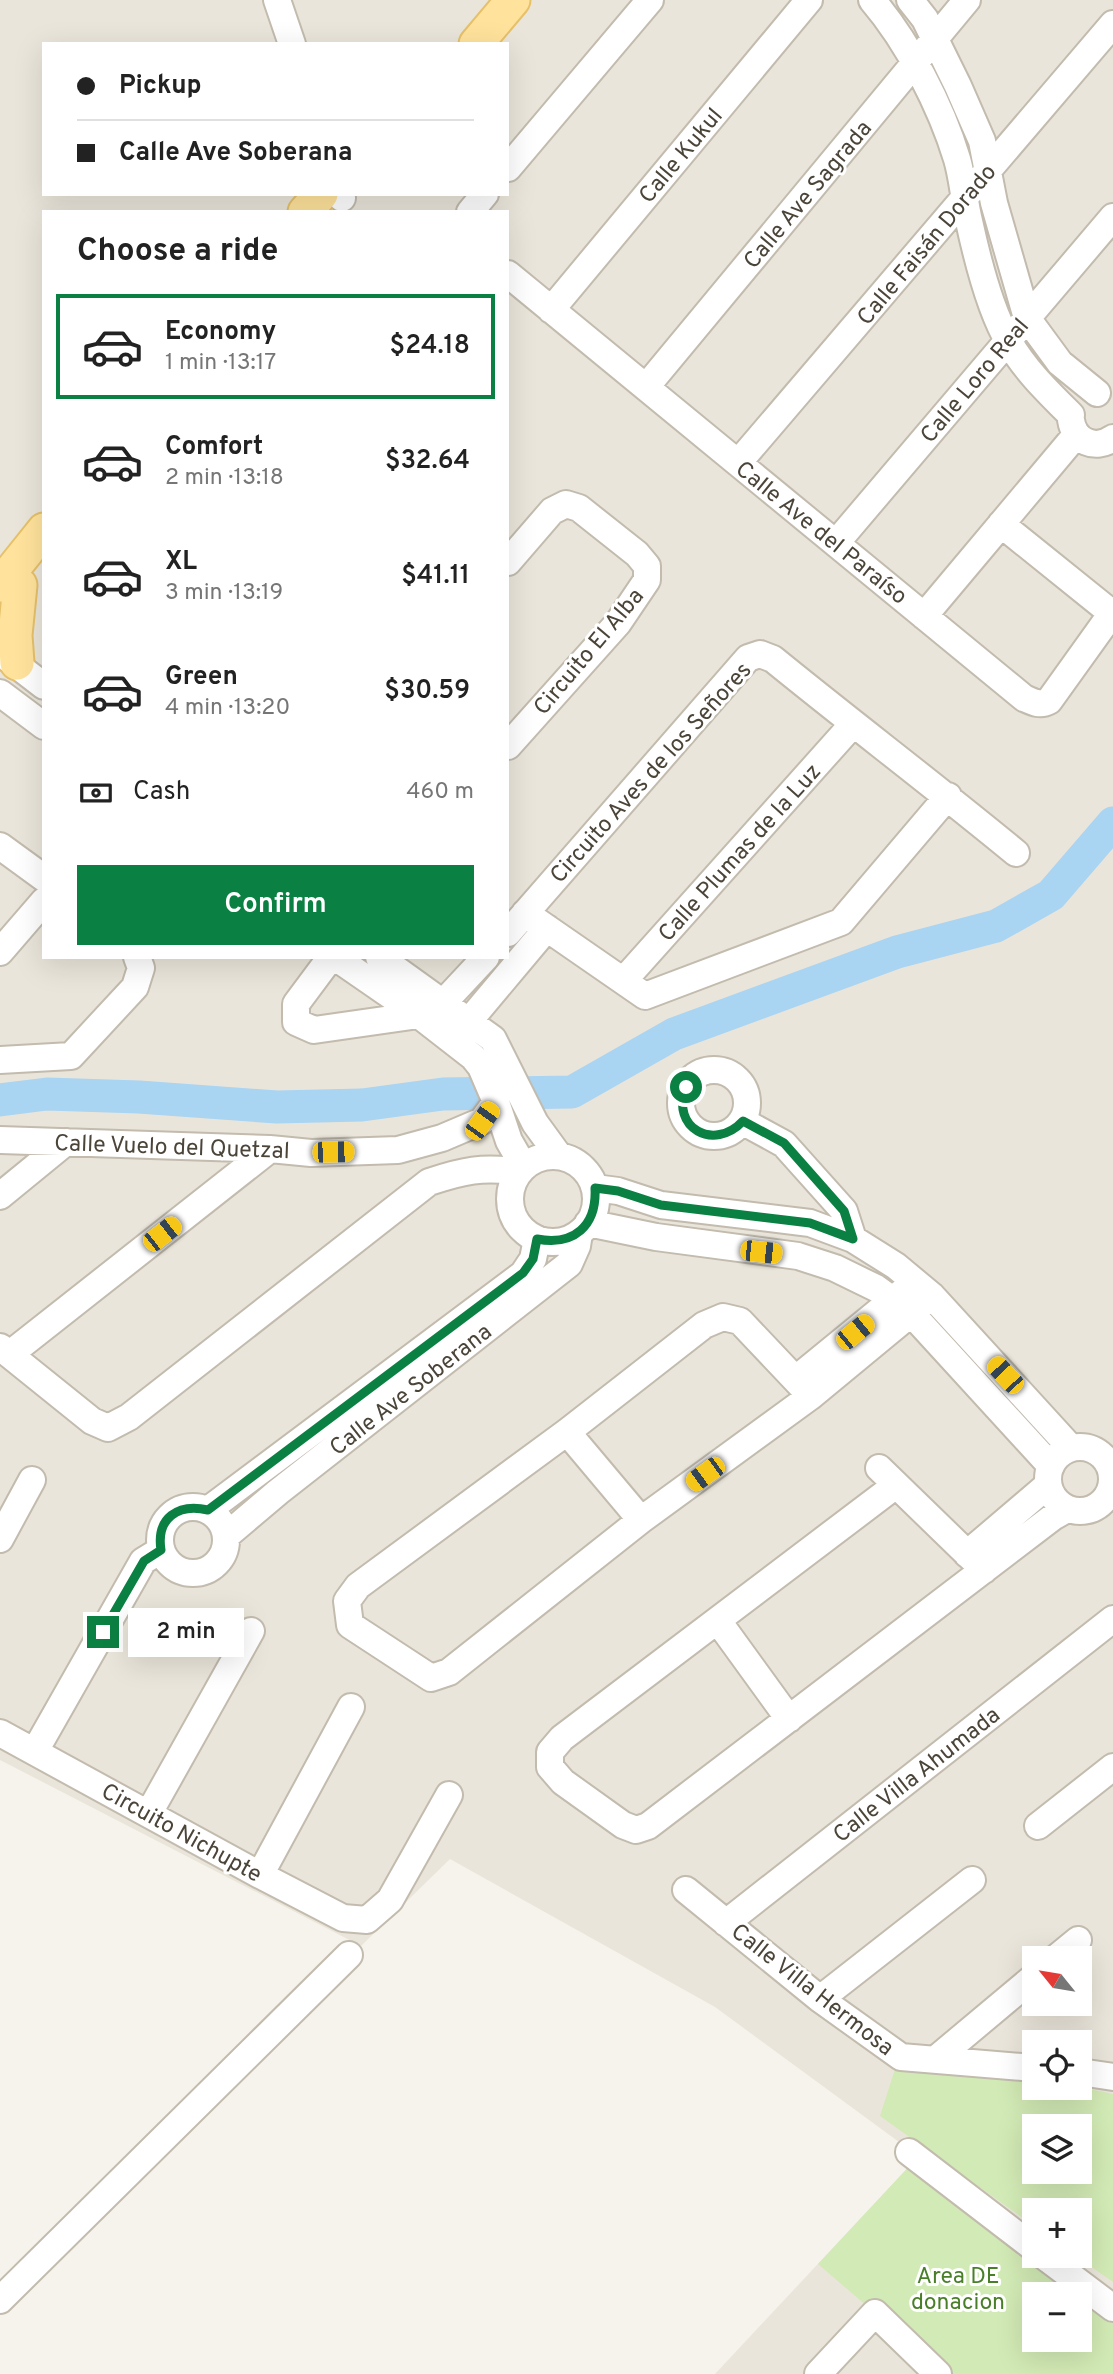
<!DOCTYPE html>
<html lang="en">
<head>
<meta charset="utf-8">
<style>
  :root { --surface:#fff; --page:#f2f2f2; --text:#222; --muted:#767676; --line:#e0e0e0; --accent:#0b8043 }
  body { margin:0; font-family:Overpass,sans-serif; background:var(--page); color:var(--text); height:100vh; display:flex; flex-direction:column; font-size:26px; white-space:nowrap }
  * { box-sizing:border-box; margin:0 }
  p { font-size:23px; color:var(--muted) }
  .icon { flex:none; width:38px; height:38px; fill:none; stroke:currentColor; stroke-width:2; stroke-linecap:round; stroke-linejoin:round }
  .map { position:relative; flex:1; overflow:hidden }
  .drawer { position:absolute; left:42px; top:210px; width:467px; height:749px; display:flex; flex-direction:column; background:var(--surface); border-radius:0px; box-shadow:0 7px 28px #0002 }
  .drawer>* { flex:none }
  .banner { position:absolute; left:42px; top:42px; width:467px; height:154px; border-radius:0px; box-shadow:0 7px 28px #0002; display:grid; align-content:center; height:154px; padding:0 35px; background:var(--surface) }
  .needle { width:46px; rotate:300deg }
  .controls { position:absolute; left:1022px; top:1946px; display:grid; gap:14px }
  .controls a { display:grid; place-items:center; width:70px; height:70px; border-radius:0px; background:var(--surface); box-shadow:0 7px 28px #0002; font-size:35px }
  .end { position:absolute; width:32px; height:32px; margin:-16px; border:9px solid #0b8043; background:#fff; box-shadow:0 0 0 4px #fff }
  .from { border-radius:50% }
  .bubble { position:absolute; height:49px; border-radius:0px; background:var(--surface); box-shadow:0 7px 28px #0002; font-size:23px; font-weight:600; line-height:49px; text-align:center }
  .car { position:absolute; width:21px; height:42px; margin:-21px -10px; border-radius:9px; box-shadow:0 0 5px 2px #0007; background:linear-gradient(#f5c518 24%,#345 0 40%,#f5c518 0 76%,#345 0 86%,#f5c518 0) }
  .banner b { display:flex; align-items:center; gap:24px; height:66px; font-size:26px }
  .banner b+b { border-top:2px solid var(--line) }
  .banner i { width:18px; height:18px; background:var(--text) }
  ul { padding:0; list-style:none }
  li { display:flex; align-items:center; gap:21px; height:105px; margin:0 14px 10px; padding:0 21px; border:4px solid transparent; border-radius:0px }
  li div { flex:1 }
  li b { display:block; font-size:26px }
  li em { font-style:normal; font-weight:600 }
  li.current { border-color:var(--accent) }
  li>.icon { width:63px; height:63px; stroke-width:1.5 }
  h2 { padding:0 35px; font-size:32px; line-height:84px }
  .pay { display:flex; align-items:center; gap:18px; height:77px; padding:0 35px; font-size:26px }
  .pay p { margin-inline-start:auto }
  .button { display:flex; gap:14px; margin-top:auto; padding:14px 35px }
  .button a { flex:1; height:80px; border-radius:0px; background:var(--accent); color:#fff; font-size:28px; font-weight:600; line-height:80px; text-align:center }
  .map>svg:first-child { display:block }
</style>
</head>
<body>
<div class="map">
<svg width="1113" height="2374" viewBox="0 0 1113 2374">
  <rect width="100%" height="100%" fill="#f6f3ec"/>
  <path fill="#eae5da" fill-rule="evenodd" d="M0 0H1113V2298L1055 2256H1080V2210H1034V2241L715 2007 450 1859 361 1946 0 1760ZM44 44H508V194H44ZM44 212H508V957H44ZM1034 1958H1080V2004H1034ZM1034 2042H1080V2088H1034ZM1034 2126H1080V2172H1034Z
    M916 2159 1113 2315V2374H715ZM1034 2294H1080V2340H1034Z"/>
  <path fill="#d2eab5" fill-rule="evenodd" d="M896 2066 1034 2077V2088L1080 2087 1113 2094V2282L1076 2256H1080V2210H1034V2226L880 2116ZM1034 2126H1080V2172H1034Z
    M916 2159 1113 2315V2374H938L875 2313 818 2264ZM1034 2294H1080V2340H1034Z"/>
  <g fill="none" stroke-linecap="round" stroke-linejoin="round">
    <path stroke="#a9d4f2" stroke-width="33" d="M0 1100 47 1094 139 1097 277 1107 362 1105 443 1094 572 1092 674 1034 897 952 996 926 1051 895 1113 823"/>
    <defs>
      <path id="minor" d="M277 0 292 44
        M872 0C908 42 941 106 957 159 963 179 964 201 969 221 977 258 990 311 1009 342 1025 370 1048 392 1071 415
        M910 0 925 19 958 86 982 141 994 203 1027 318 1060 363 1097 393
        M508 168 650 0
        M341 194 342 198
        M470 212 485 194
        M508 274 1024 698C1033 702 1040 706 1049 701L1107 620 1109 611 1001 524
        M551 310 809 0
        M646 387 967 0
        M1071 420C1074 441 1095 451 1113 438
        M738 463 1113 24
        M836 543 1113 217
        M508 562 552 511 566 504 579 508 637 554 647 566V580L618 623 508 746
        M924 616 1076 435
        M1 653 44 686
        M0 693 44 726
        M0 846 44 878
        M525 913 645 996 841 922 948 796
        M508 933 748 658 760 654 773 659C854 725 936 787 1016 853
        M0 952 44 901
        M331 957 296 1004V1022L314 1030 419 1015 443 1003 486 957
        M335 957 419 1015 473 1057 481 1067 496 1102 509 1141 524 1167
        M379 957 493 1039 535 1123 559 1156
        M624 980 853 724
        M455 1032 469 1021 547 928
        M0 1060 71 1056 135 987 141 968 137 957
        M681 1103a33 33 0 1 1 66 0a33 33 0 1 1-66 0Z
        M742 1121 784 1144 844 1211 853 1239
        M0 1140 270 1149 311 1153 398 1150 442 1138 482 1121 496 1102
        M510 1199a43 43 0 1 1 86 0a43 43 0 1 1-86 0Z
        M595 1188 618 1191 661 1205 810 1223 853 1239 896 1266 932 1296 1071 1448
        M0 1196 66 1142
        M588 1223 656 1237 798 1256 835 1268 876 1288 911 1313 1051 1466
        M0 1347 92 1421 108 1428 129 1417 429 1182C462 1171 483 1166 519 1172
        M10 1354 270 1149
        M796 1379 906 1289
        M811 1396 740 1321 723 1317 704 1325 567 1432 358 1586 347 1601 350 1625 431 1678 449 1672 641 1520 811 1396 932 1296
        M567 1432 641 1520
        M1048 1479a32 32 0 1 1 64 0a32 32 0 1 1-64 0Z
        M879 1468 984 1570
        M896 1485 562 1738 550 1752V1767L563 1782 623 1825 636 1830 648 1826 1053 1517 1067 1509
        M160 1540a33 33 0 1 1 66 0a33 33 0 1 1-66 0Z
        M208 1510 523 1274 533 1259 537 1239
        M226 1536 278 1492 569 1264 577 1246 579 1233
        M0 1539 32 1480
        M967 1554 1048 1485
        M718 1621 789 1719
        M0 1733 260 1875 343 1918 367 1920 390 1900 449 1795
        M35 1751 143 1561 161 1550
        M149 1813 251 1631
        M1038 1826 1113 1767
        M260 1875 351 1707
        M686 1890 820 1999 901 2057 1034 2068
        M726 1923 1113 1619
        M1056 1958 1078 1940
        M820 1999 972 1880
        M936 2059 1034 1977
        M1080 2072 1113 2077
        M909 2152 1034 2248
        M1044 2256 1113 2308
        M0 2300 349 1955
        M818 2374 875 2313 938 2374"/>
      <path id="major" d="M476 44 513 0
        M305 212 321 194
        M0 585 44 530
        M17 663 15 635 20 585"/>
    </defs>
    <use href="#minor" stroke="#c2bbae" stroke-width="30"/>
    <use href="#major" stroke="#e6c16a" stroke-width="37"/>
    <use href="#minor" stroke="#fff" stroke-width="26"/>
    <use href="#major" stroke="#ffe39c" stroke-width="33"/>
  </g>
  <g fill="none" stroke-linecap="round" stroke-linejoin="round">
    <path stroke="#0b8043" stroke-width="9" d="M103 1632 144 1561 161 1550C156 1518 178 1503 208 1510L523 1273 533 1259 537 1239C574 1246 597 1226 595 1188L618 1191 661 1205 810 1223 853 1239 844 1211 784 1143 743 1121C714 1152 670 1128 686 1087"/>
  </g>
  <g text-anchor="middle" stroke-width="6" stroke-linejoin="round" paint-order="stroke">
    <g font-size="23" fill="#4b4439" stroke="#fff">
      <text transform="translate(680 155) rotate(-50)" y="8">Calle Kukul</text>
      <text transform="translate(807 194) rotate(-50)" y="8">Calle Ave Sagrada</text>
      <text transform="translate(926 244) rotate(-50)" y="8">Calle Faisán Dorado</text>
      <text transform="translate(974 380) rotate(-50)" y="8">Calle Loro Real</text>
      <text transform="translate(822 532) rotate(39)" y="8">Calle Ave del Paraíso</text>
      <text transform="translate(588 651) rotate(-50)" y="8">Circuito El Alba</text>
      <text transform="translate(650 772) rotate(-48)" y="8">Circuito Aves de los Señores</text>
      <text transform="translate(739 852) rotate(-48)" y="8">Calle Plumas de la Luz</text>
      <text transform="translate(172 1146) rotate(2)" y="8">Calle Vuelo del Quetzal</text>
      <text transform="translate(410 1389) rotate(-38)" y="8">Calle Ave Soberana</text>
      <text transform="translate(916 1774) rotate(-38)" y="8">Calle Villa Ahumada</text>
      <text transform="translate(182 1832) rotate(29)" y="8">Circuito Nichupte</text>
      <text transform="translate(813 1989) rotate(38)" y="8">Calle Villa Hermosa</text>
    </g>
    <g font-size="23" fill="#4a7f2a" stroke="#fff">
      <text x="958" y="2283">Area DE<tspan x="958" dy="26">donacion</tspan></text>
    </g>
  </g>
</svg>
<div class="controls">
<a><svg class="needle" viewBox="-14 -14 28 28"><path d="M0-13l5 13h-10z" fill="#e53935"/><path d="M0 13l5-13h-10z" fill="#767676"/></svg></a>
<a><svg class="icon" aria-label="locate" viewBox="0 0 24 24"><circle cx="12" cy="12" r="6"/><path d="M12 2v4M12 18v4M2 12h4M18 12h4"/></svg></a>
<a><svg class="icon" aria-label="layers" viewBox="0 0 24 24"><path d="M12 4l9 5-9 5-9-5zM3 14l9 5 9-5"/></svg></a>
<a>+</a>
<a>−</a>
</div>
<i class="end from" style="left:686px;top:1087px"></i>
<i class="end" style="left:103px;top:1632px"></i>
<div class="bubble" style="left:128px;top:1608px;width:116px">2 min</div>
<i class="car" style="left:482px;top:1121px;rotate:36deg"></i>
<i class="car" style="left:333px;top:1152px;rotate:89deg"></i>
<i class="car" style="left:162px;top:1234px;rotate:52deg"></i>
<i class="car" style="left:761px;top:1252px;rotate:96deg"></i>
<i class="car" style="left:855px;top:1332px;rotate:51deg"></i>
<i class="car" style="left:1005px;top:1375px;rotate:317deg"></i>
<i class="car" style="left:705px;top:1474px;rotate:234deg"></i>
<div class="banner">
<b><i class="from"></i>Pickup</b>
<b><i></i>Calle Ave Soberana</b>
</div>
<section class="drawer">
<h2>Choose a ride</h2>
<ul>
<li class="current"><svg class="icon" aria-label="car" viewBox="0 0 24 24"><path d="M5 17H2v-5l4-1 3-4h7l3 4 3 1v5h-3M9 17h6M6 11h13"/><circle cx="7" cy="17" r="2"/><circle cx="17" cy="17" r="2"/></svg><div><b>Economy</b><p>1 min · 13:17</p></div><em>$24.18</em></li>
<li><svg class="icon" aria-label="car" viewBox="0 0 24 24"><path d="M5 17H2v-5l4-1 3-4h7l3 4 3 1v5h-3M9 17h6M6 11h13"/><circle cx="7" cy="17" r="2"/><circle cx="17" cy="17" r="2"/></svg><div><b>Comfort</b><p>2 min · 13:18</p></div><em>$32.64</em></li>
<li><svg class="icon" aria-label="car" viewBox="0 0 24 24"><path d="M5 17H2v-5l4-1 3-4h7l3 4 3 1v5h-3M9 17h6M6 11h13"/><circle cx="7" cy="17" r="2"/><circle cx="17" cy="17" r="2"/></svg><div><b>XL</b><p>3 min · 13:19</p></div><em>$41.11</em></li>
<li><svg class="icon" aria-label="car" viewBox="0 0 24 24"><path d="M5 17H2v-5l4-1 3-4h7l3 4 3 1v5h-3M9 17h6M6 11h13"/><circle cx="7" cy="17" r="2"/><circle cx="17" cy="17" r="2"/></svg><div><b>Green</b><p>4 min · 13:20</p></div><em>$30.59</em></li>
</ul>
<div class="pay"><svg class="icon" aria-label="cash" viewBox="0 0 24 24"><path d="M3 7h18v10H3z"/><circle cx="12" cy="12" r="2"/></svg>Cash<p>460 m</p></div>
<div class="button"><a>Confirm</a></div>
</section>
</div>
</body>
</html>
